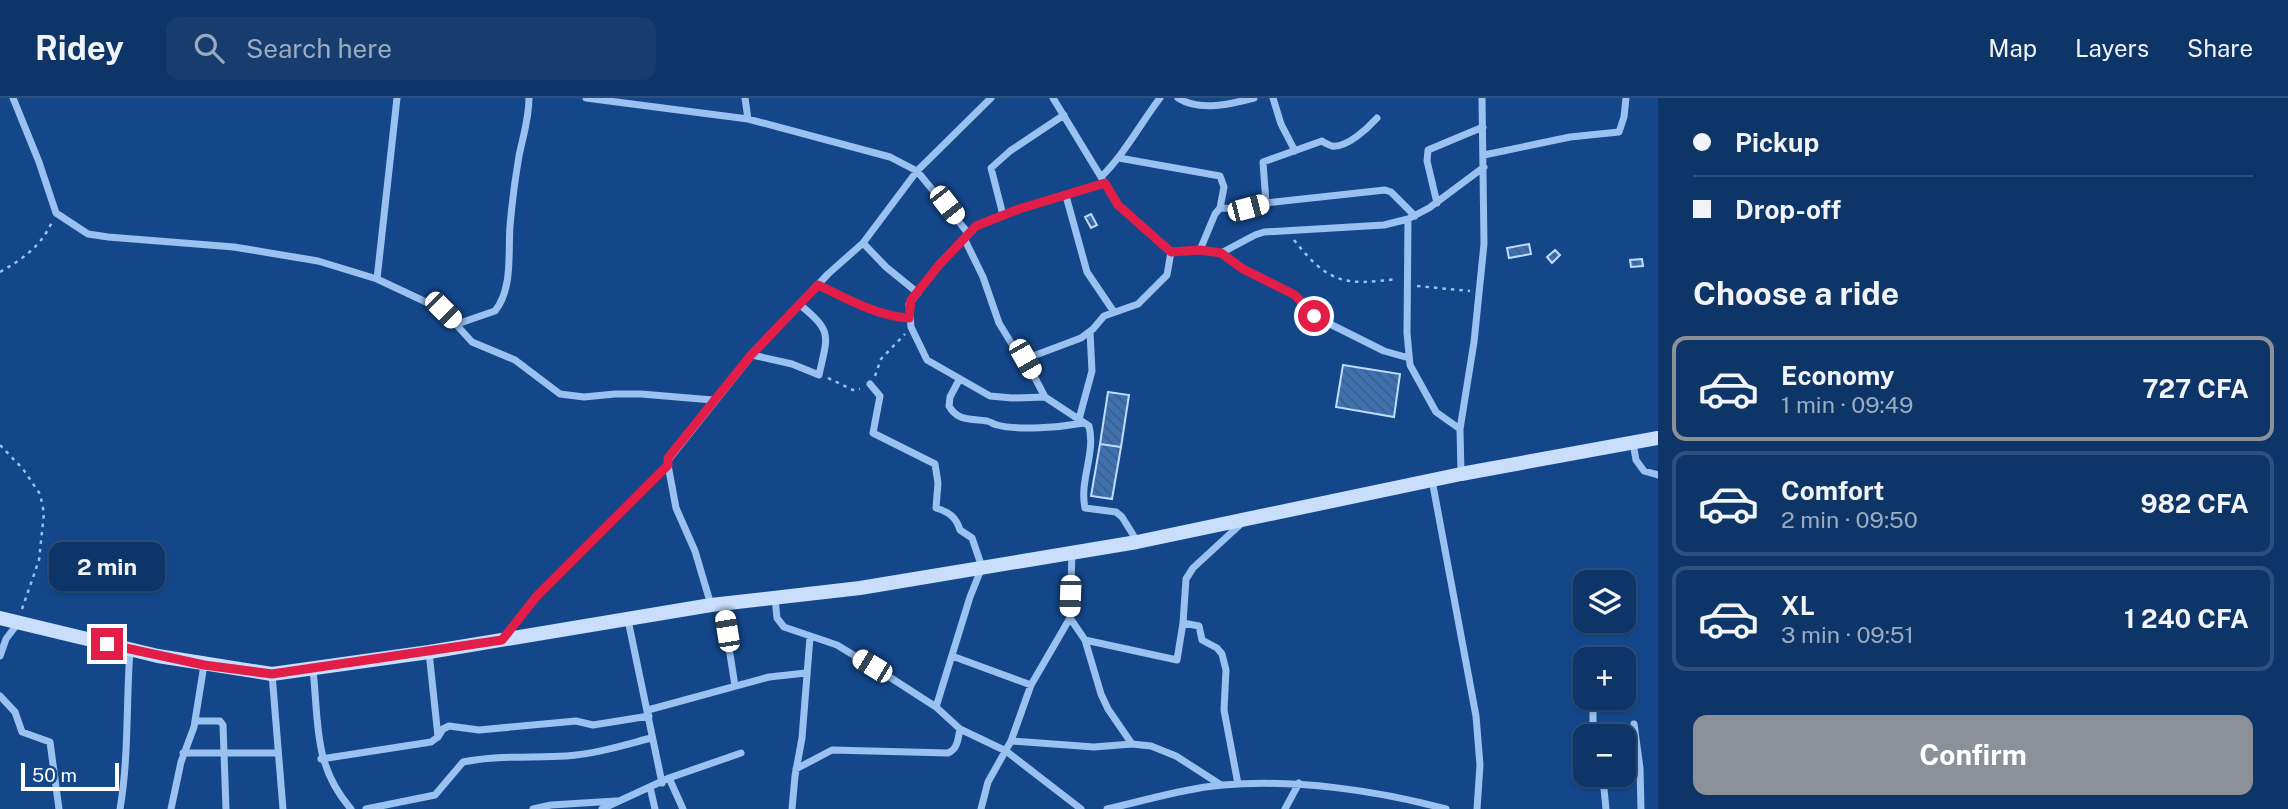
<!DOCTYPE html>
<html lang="en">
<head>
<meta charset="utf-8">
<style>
  :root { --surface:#0e3568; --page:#173d6e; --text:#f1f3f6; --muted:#9babc0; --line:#2e507c; --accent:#8c9099 }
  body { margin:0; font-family:"Public Sans",sans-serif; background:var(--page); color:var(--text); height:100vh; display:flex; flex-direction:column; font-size:26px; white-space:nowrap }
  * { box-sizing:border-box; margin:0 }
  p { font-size:23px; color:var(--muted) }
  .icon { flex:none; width:38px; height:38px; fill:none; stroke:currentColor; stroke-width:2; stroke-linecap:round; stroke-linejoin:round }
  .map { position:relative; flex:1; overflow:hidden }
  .sheet { display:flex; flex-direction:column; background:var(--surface); width:630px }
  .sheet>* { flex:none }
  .top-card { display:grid; align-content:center; height:154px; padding:0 35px; background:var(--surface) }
  .buttons { position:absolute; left:1573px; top:472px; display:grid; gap:14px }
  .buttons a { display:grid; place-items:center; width:63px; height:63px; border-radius:14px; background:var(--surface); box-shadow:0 2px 5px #0004,0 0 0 2px var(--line); font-size:35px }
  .scale { position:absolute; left:21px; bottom:18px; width:98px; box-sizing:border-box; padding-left:7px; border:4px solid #fff; border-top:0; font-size:19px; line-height:24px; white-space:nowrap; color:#fff; -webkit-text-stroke:5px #13478a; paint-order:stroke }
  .end { position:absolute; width:32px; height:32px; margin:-16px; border:9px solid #e11d48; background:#fff; box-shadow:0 0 0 4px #fff }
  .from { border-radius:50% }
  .bubble { position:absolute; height:49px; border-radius:14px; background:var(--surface); box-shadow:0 2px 5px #0004,0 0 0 2px var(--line); font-size:23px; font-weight:700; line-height:49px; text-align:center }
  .car { position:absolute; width:21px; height:42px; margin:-21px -10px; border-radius:9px; box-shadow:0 0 5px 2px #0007; background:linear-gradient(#fff 24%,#345 0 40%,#fff 0 76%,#345 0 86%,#fff 0) }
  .top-card b { display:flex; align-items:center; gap:24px; height:66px; font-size:26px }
  .top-card b+b { border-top:2px solid var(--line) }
  .top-card i { width:18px; height:18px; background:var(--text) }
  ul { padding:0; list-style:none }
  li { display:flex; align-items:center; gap:21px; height:105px; margin:0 14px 10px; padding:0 21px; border:4px solid var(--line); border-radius:14px }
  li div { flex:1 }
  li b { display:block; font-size:26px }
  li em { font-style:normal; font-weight:700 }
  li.active { border-color:var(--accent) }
  li>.icon { width:63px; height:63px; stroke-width:1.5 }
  h2 { padding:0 35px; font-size:32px; line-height:84px }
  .action { display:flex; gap:14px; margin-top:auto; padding:14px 35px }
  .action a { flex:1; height:80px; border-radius:14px; background:var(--accent); color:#fff; font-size:28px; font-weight:700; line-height:80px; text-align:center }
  header { display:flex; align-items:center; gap:42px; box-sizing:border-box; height:98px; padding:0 35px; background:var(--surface); border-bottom:2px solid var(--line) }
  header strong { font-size:33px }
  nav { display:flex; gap:38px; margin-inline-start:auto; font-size:24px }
  .search { width:490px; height:63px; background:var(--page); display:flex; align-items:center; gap:18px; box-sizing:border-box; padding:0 24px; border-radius:14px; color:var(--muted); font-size:26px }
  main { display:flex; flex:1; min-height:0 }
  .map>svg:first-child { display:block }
</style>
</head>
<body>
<header>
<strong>Ridey</strong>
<div class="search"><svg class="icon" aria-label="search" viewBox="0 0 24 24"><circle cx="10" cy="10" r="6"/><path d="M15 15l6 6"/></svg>Search here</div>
<nav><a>Map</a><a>Layers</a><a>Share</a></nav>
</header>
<main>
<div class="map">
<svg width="1658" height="711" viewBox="0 0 1658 711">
  <defs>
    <pattern id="building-back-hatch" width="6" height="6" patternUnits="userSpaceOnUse" patternTransform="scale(1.75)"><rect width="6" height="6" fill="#3c71b3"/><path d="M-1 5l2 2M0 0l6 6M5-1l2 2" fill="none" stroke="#455d7a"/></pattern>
  </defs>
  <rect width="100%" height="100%" fill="#13478a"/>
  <path fill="url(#building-back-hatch)" stroke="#c1dbfc" stroke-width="2" d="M1091 116 1097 127 1091 130 1085 119Z
    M1529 146 1531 156 1509 160 1507 150Z
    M1555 152 1560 157 1552 165 1547 159Z
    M1642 161 1643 168 1631 169 1630 162Z
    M1343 267 1400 276 1394 319 1336 309Z
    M1108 294 1129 297 1121 349 1100 346Z
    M1100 346 1121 349 1112 401 1091 398Z"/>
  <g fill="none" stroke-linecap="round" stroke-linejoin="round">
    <path stroke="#9ac1f0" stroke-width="2.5" stroke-dasharray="3.5 5" stroke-linecap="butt" d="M1294 142C1328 185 1344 188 1396 181
      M0 174C23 161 41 148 52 124
      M1417 188 1470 193
      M875 278 881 261 905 236
      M828 280 853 292 860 291
      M0 347 23 371 40 396 44 415 39 462 22 511"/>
    <path stroke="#9ac1f0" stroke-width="7" d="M13 0 39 64 56 115 88 136 108 139 234 149 318 163 377 181 443 212 472 244 515 262 560 296 584 299 615 296H641L713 302
      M586 0 748 21 890 59 917 73 968 135
      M745 0 748 21
      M1053 0 1118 107 1171 154 1200 152 1221 155 1243 171 1295 197 1314 218 1384 253 1409 260
      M1178 0C1200 14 1231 6 1254 0
      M1273 0 1281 26 1295 53
      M1484 57 1570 39 1619 34 1624 19 1626 0
      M1119 60 1220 78 1224 89 1220 110
      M1101 79C1123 58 1141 25 1160 0
      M1066 98 1087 174 1114 214
      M1266 105 1263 64 1322 43C1323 44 1331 48 1332 48 1347 50 1368 30 1377 20
      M1437 105 1427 63 1428 52 1483 29
      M1003 117 991 70 1010 53 1064 17
      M1408 121 1407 235 1410 267 1436 314 1460 331
      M964 140 983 179 999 225 1013 248 1025 261 1045 299 1089 328C1096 355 1079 383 1085 410L1116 414 1122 419 1137 443
      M863 145 886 169 918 195
      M1200 152 1215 116 1220 110 1242 111 1266 105 1385 92 1391 94 1415 118
      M1221 155 1255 137 1264 134 1384 127 1408 121 1429 110 1484 69
      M377 181 397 0
      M818 187C848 201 876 218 910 220
      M457 226 495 213C513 191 508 154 510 128 512 105 515 81 519 58 523 38 529 21 529 0
      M752 257 792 266 819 277C828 236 833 234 799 206
      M1025 261 1081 240 1093 231 1104 218 1138 206 1167 177 1171 154
      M959 282 950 299 949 308C958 324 971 320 987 323 994 325 990 325 997 327 1019 333 1061 329 1084 325
      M870 286 880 298 873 335 935 366 938 385 936 410C949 414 956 419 960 432L972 440 982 469 970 499 936 609
      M1045 299 1012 300 990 298 927 262 911 229 909 206 939 167 976 128 1019 111 1105 85
      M1079 321 1092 273 1090 234
      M1633 345 1636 362 1644 373 1658 377
      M668 367 676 410 695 453 711 507
      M1461 376 1460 331 1474 244 1484 146 1482 0
      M1432 382 1476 618 1480 667 1477 711
      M775 500 777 520 784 529 837 547 888 578 936 609 960 631 1006 653 1081 711
      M722 505 735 588
      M1070 520 1085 542 1101 596 1108 611 1132 646
      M628 522 662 685
      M1183 525 1199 528 1202 542 1217 550 1222 556 1226 572 1224 612 1238 686
      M505 539 536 499 668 367 669 361 752 257 828 176 863 145 917 73 991 0
      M1085 542 1177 562 1183 525 1186 481 1193 470 1243 424
      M429 554 438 639
      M0 558 6 541 18 525
      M952 558 1031 587
      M313 572C319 626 313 667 351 711
      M272 576 283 711
      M0 598 15 614 22 634 50 644 59 711
      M1593 610V639
      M648 612 769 579 806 575
      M195 623H220L223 627 226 711
      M1634 626 1640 670 1641 711
      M1011 643 1094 649 1132 646 1151 648 1176 658 1221 687
      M183 655H278
      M1624 658 1638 655
      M321 661 431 644 438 639 443 631 449 628 479 632 576 623 593 627 649 618
      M796 671 832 652 948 655C958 651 958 640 960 631
      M1597 677 1604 691 1606 711
      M669 680 683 711
      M650 689 655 711
      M120 711C129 658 126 605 130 552
      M171 711 181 664 194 629 204 567
      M366 711 435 697 463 664C498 657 532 660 566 658 595 656 624 647 651 640
      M533 711 551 707 616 703
      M602 711 669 680 741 655
      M792 711 795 678 802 640 810 539
      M981 711 988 684 1011 643 1031 587 1070 520 1072 454
      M1107 711C1143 703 1186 690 1223 687 1295 681 1376 692 1446 711
      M1285 711 1299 685"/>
    <path stroke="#c8defb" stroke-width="14" d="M0 520 158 558 272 576 429 554 711 507 860 490 1137 444 1461 376 1658 340"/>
  </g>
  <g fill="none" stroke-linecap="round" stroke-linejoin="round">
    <path stroke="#e11d48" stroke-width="9" d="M107 546 204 567 272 576 502 542 536 499 668 367V360L751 257 818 187C848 201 876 218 909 220L911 202 939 167 976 128 1019 111 1105 85 1118 107 1171 154 1200 152 1221 155 1243 171 1295 197 1314 218"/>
  </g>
</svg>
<div class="buttons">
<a><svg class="icon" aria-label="layers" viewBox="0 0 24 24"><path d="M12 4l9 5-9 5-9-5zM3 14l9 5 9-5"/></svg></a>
<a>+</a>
<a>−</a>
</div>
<div class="scale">50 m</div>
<i class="end from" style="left:1314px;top:218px"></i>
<i class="end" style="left:107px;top:546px"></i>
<div class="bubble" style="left:49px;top:444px;width:116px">2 min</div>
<i class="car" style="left:947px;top:107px;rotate:142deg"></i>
<i class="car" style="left:1248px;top:110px;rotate:75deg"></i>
<i class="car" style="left:443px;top:212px;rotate:135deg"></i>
<i class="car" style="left:1025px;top:261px;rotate:150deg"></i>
<i class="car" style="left:1070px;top:498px;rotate:182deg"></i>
<i class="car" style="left:727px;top:533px;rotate:351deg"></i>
<i class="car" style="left:872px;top:568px;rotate:301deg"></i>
</div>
<section class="sheet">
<div class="top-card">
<b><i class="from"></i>Pickup</b>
<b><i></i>Drop-off</b>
</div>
<h2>Choose a ride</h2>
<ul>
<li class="active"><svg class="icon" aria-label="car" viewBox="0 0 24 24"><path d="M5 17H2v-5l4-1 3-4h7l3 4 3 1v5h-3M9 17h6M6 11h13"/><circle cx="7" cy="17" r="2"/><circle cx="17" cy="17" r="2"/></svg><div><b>Economy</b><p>1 min · 09:49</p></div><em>727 CFA</em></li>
<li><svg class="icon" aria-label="car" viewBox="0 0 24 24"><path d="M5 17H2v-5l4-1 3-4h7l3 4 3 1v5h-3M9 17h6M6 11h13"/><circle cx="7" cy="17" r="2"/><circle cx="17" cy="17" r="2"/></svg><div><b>Comfort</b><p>2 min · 09:50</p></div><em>982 CFA</em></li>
<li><svg class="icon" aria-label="car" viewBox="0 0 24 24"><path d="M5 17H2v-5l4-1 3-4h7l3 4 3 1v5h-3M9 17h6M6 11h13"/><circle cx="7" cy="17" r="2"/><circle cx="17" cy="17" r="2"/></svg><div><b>XL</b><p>3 min · 09:51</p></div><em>1 240 CFA</em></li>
</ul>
<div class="action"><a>Confirm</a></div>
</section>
</main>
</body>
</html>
